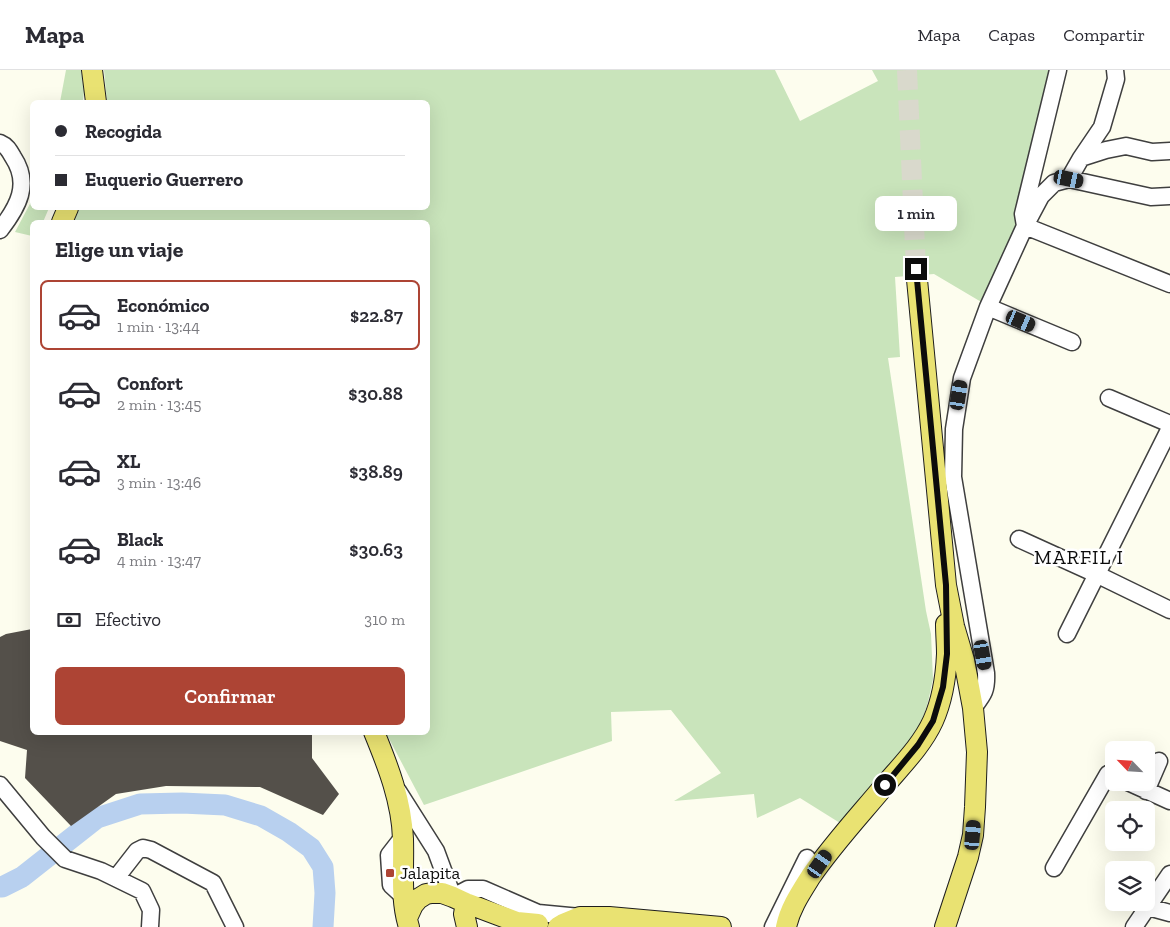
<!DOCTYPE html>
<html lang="es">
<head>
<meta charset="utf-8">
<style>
  :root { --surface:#fff; --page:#f7f7f7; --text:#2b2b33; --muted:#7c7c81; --line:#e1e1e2; --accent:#ad4434 }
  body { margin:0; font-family:"Zilla Slab",serif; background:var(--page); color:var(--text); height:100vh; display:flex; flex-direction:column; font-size:19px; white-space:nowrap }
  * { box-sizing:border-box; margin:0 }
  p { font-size:16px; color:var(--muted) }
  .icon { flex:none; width:28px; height:28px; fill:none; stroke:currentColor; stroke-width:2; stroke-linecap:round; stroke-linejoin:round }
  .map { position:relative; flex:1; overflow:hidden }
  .sheet { position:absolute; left:30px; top:150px; width:400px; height:515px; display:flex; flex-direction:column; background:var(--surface); border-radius:8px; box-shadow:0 5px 20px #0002 }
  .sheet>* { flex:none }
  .guide { position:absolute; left:30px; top:30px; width:400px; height:110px; border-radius:8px; box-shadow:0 5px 20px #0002; display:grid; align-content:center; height:110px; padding:0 25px; background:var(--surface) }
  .needle { width:32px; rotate:295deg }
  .controls { position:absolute; left:1105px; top:671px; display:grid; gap:10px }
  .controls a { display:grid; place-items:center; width:50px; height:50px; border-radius:8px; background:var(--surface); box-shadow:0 5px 20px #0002; font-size:25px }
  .end { position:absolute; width:22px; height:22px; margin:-11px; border:6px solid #0c0c0c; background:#fff; box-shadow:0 0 0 2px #fff }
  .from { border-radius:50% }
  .bubble { position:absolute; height:35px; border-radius:8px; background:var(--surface); box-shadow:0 5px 20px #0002; font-size:16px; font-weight:600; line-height:35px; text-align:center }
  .car { position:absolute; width:15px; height:30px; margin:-15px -8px; border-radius:6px; box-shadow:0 0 4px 1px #0007; background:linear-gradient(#222 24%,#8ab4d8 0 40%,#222 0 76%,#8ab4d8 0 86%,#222 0) }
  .guide b { display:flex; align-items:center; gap:18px; height:48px; font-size:19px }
  .guide b+b { border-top:1px solid var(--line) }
  .guide i { width:12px; height:12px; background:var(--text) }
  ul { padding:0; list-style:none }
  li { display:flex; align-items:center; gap:15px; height:70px; margin:0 10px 8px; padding:0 15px; border:2px solid transparent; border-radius:8px }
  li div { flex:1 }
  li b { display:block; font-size:19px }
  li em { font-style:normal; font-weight:600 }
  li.on { border-color:var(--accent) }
  li>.icon { width:45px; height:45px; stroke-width:1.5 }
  h2 { padding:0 25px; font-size:22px; line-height:60px }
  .pay { display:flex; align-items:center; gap:12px; height:55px; padding:0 25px; font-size:19px }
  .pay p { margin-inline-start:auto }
  .button { display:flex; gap:10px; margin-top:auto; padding:10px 25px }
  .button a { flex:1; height:58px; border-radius:8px; background:var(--accent); color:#fff; font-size:20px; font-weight:600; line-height:58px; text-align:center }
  header { display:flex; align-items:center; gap:30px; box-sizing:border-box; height:70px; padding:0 25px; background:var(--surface); border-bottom:1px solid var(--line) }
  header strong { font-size:24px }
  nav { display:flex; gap:28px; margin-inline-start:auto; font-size:18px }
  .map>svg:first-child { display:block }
</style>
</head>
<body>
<header>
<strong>Mapa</strong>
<nav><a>Mapa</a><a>Capas</a><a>Compartir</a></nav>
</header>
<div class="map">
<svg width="1170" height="857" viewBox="0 0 1170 857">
  <rect width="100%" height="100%" fill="#fdfdee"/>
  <path fill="#c9e4bb" d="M66 0H81L84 21 83 32H60Z
    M104 0H775L800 51 878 11 872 0H1049L1014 168 983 233 934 204 895 207 900 287 888 288 926 541 931 564 933 609 928 632 922 651 913 669 840 753 800 728 757 748 754 724 674 731 721 703 671 640 611 642 612 671 424 735 386 663 428 662V152H74L79 138H428V32H107Z
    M32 130V138H49L43 152H32V166L15 162Z"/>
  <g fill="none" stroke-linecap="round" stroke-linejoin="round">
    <path stroke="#b8d0ef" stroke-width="21" d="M0 817H2L22 807 97 748 140 734 182 733 225 735 261 746 289 762 311 778 323 797 325 823 323 857"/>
  </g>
  <path fill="#54504a" d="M32 559V662H312V688L339 724 323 745 260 717 166 716 116 724 71 756 25 708 27 680 0 671V567L6 564Z"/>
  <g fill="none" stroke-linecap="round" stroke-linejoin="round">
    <path stroke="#d9d9cc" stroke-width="20" stroke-dasharray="20 10" stroke-linecap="butt" d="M907 0 916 199"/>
    <defs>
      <path id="minor" d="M1058 0 1023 144 1025 156 1170 214
        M0 73C7 76 9 80 13 87 31 114 18 137 0 160
        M1081 88 1106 80 1126 76 1152 82 1170 81
        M1069 109 1081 88 1102 57 1116 9 1115 0
        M988 237 1072 272
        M1109 328 1170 354
        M1019 469 1096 504 1170 540
        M1067 564 1170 358
        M973 638C983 625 987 621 986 603L953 407 954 359 962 308 988 237 1025 156 1041 126 1054 113 1069 109 1151 127 1170 126
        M1128 712 1170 731
        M0 715 43 767 65 789 101 801 142 821 151 840 150 857
        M398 721 436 781 453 827 468 819H483L538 843 580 847
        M1146 721 1159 691
        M1054 798 1108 704 1114 706
        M116 808 137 781 143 778 151 780 213 813 235 857
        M403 826 391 815 389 785 403 767
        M1148 837 1170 843
        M773 857 807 788
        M1134 857 1170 804"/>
      <path id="major" d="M92 0 96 32
        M62 152 68 138
        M916 199 946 515 954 556 964 590 973 638 977 682 975 737 973 765 968 787 945 857
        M374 662C388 696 402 732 403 769 404 798 400 829 409 857
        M466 833 464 844 467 857
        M407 848 413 835 418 829 426 824 432 823H442L453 827 466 833 517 852 538 854
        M558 857 563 854 580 847H609L721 857
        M786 857C790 838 801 822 811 806 833 774 860 745 885 715 902 695 922 675 933 651 942 631 946 606 947 584 947 574 946 564 946 554"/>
    </defs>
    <use href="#minor" stroke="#3f3f3f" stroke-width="19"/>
    <use href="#major" stroke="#1d1d1d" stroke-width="22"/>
    <use href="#minor" stroke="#fff" stroke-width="16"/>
    <use href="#major" stroke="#e9e272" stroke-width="20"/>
  </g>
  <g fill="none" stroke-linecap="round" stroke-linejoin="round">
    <path stroke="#0c0c0c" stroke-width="6" d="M885 715 918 675 933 651 943 617 947 584 946 515 916 199"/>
  </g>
  <rect fill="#ad4434" stroke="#fff" stroke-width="2" x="385" y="798" width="10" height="10" rx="2.5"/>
  <g text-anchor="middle" stroke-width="5" stroke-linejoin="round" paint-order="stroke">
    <g font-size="18" fill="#0c0c0c" stroke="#fff" text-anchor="start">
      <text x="400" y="809">Jalapita</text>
    </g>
    <g font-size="20" letter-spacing="1" fill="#0c0c0c" stroke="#fff">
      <text x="1079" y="494">MARFIL I</text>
    </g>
  </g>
</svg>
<div class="controls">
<a><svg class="needle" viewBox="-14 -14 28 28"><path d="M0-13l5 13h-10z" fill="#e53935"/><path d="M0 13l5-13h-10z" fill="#7c7c81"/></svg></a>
<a><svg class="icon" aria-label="locate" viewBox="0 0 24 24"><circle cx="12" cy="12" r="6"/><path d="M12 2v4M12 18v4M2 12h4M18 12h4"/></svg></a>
<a><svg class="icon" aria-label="layers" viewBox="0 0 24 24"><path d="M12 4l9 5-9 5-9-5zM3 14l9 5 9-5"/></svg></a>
</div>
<i class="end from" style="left:885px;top:715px"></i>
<i class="end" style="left:916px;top:199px"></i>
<div class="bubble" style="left:875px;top:126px;width:82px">1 min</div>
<i class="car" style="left:1069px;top:109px;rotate:102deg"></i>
<i class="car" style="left:1021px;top:251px;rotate:113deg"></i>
<i class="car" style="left:959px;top:325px;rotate:9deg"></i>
<i class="car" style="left:983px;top:585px;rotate:170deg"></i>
<i class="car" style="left:973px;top:765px;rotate:5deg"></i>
<i class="car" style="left:820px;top:794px;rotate:35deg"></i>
<div class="guide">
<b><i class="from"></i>Recogida</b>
<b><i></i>Euquerio Guerrero</b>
</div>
<section class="sheet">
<h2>Elige un viaje</h2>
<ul>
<li class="on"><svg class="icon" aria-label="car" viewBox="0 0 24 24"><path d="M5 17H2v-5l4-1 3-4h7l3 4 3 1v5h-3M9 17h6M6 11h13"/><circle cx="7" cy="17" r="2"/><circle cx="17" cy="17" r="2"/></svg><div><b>Económico</b><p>1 min · 13:44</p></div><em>$22.87</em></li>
<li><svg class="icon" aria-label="car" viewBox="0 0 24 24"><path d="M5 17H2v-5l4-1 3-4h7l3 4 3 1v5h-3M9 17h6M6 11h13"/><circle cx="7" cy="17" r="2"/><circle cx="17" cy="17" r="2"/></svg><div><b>Confort</b><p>2 min · 13:45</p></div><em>$30.88</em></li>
<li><svg class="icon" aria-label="car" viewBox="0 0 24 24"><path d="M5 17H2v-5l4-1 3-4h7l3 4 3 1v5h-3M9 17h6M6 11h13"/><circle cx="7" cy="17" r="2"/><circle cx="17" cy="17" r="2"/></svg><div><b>XL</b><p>3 min · 13:46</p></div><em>$38.89</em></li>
<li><svg class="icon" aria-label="car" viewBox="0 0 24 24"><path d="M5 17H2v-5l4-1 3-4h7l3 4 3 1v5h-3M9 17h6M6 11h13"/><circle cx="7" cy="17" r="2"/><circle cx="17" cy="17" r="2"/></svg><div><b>Black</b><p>4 min · 13:47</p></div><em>$30.63</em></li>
</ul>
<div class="pay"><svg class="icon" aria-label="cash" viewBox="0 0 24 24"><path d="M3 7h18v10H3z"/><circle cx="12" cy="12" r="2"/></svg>Efectivo<p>310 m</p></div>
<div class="button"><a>Confirmar</a></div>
</section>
</div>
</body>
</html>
